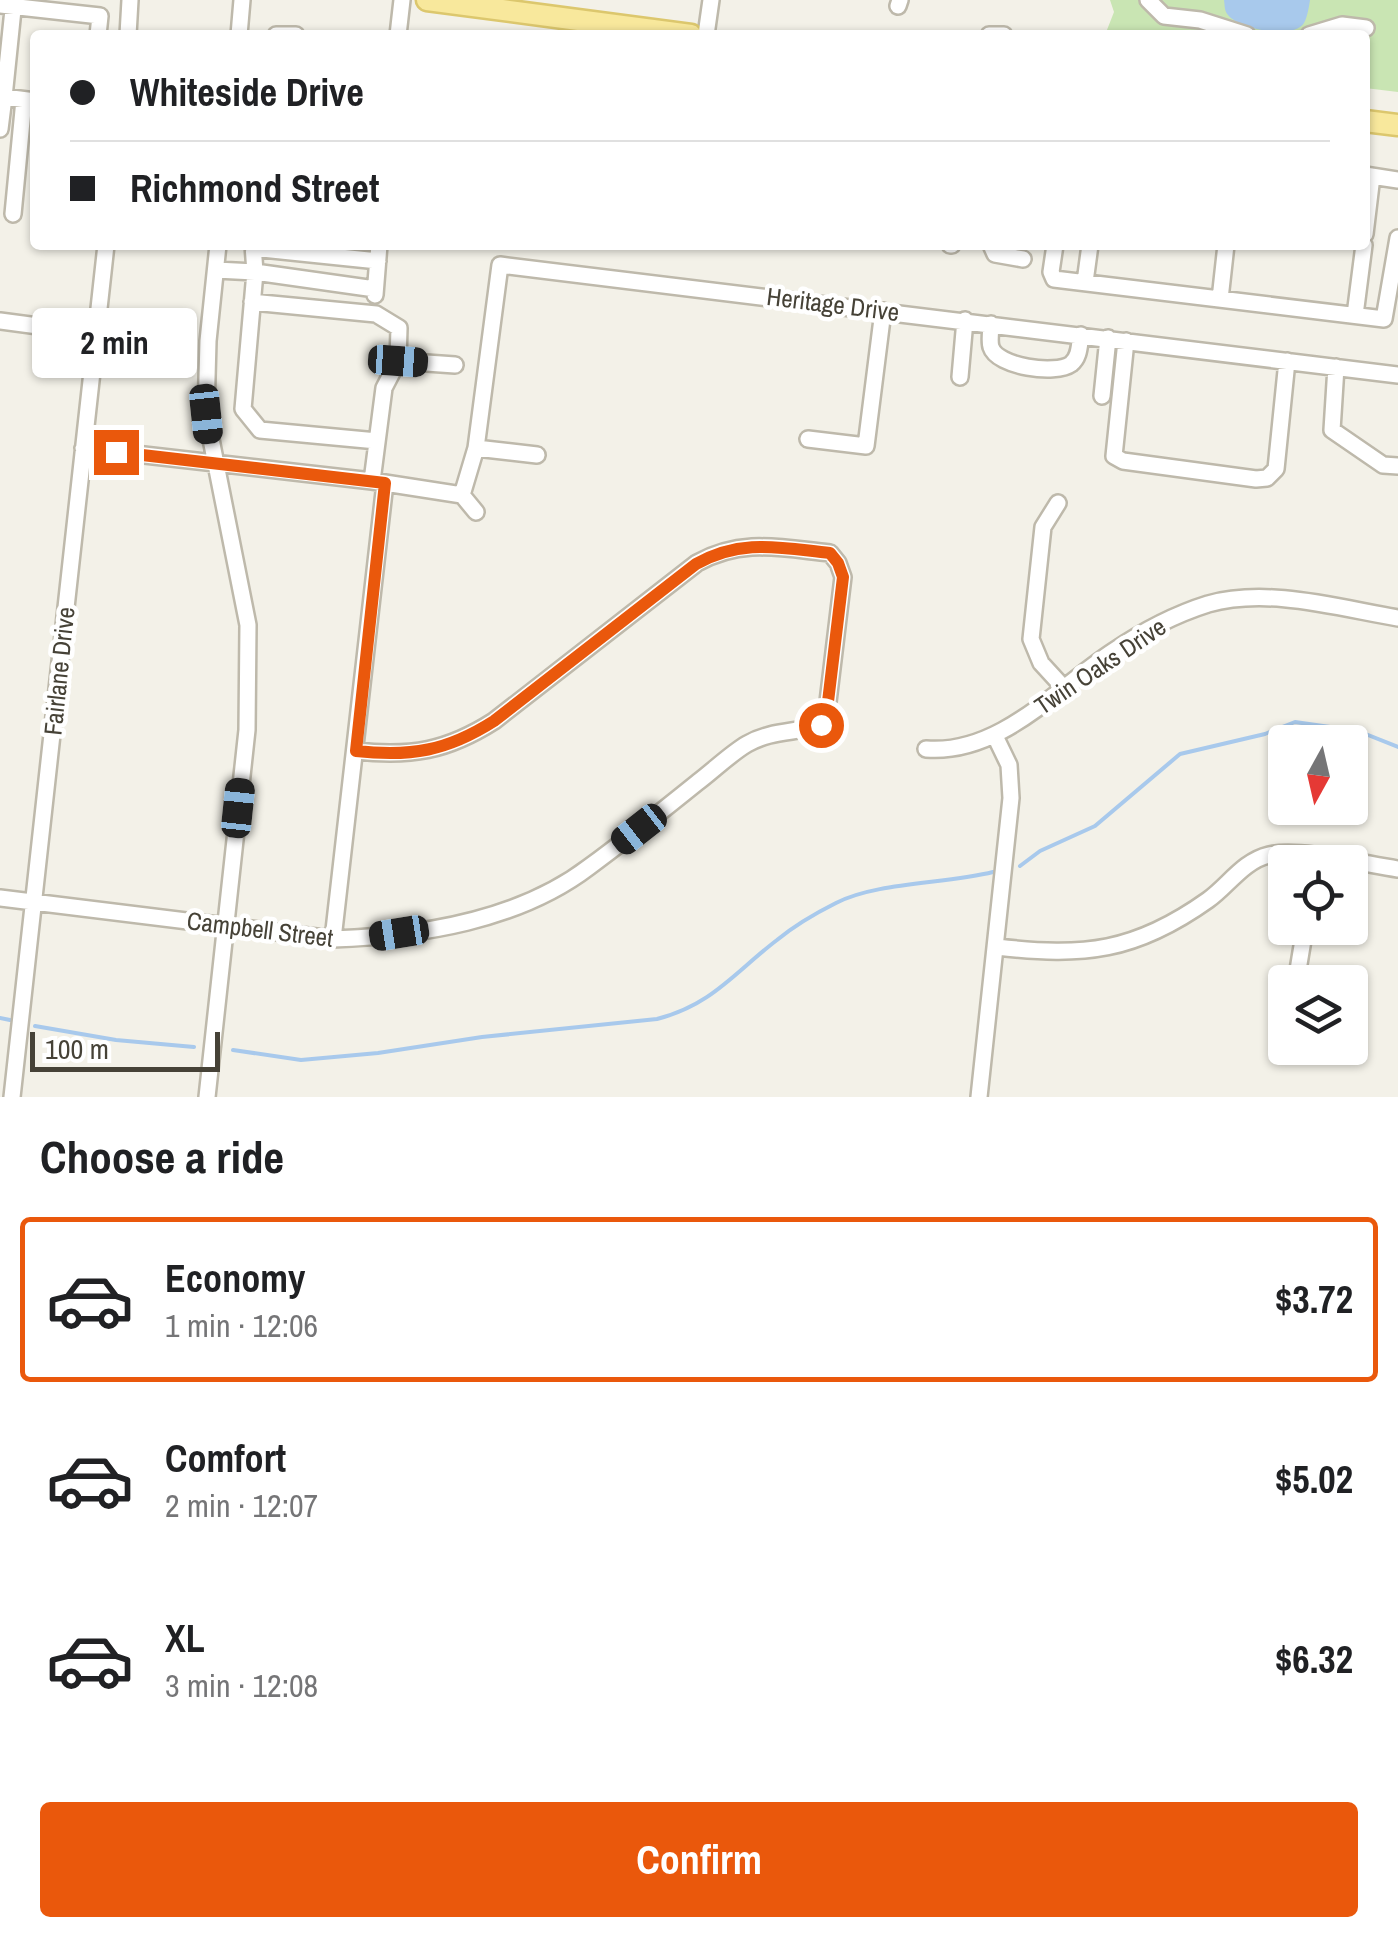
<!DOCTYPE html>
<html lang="en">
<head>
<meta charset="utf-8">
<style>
  :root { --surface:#fff; --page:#f6f6f6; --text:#202124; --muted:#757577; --line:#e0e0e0; --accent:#ea580c }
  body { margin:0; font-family:"Archivo Narrow",sans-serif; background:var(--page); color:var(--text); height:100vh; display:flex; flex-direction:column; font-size:38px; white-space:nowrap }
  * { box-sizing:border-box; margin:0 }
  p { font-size:32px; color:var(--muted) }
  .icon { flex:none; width:55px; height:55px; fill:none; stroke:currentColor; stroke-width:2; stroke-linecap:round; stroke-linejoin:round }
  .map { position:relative; height:1097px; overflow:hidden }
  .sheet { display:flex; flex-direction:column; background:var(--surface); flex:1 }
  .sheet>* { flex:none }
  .hud { position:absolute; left:30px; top:30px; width:1340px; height:220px; border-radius:10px; box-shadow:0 2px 8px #0004; display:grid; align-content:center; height:220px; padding:0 40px; background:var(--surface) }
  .needle { width:65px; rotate:188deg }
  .tools { position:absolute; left:1268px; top:725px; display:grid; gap:20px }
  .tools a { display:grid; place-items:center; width:100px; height:100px; border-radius:10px; background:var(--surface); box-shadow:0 2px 8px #0004; font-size:50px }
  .scale { position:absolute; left:30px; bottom:25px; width:190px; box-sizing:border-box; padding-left:10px; border:5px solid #464237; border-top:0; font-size:28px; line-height:35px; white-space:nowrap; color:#464237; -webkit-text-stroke:8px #fff; paint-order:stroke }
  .end { position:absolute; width:45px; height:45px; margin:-22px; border:12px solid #ea580c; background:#fff; box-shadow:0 0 0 5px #fff }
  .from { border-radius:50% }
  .bubble { position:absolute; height:70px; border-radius:10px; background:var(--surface); box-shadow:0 2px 8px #0004; font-size:32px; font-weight:700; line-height:70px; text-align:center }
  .car { position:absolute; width:30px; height:60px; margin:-30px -15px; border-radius:12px; box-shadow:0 0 8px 2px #0007; background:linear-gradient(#222 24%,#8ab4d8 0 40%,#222 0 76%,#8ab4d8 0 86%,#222 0) }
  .hud b { display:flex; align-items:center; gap:35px; height:95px; font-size:38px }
  .hud b+b { border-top:2px solid var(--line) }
  .hud i { width:25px; height:25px; background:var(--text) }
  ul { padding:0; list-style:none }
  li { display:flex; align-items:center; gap:30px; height:165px; margin:0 20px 15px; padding:0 20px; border:5px solid transparent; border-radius:10px }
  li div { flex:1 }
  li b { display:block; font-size:38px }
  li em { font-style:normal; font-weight:700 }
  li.current { border-color:var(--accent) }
  li>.icon { width:90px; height:90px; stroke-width:1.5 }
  h2 { padding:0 40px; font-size:45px; line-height:120px }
  .button { display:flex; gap:20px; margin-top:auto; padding:20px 40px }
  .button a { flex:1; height:115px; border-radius:10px; background:var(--accent); color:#fff; font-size:40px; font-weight:700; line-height:115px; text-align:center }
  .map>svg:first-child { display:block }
</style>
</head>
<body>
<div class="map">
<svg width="1398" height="1097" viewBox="0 0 1398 1097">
  <rect width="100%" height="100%" fill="#f3f1e8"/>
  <path fill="#c9e5b3" d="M1110 0H1398V92L1365 88V35H1105L1114 12Z"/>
  <path fill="#a8c9ec" d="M1224 0H1310C1309 7 1307 18 1304 23 1293 40 1239 29 1228 15 1224 10 1225 6 1224 0Z"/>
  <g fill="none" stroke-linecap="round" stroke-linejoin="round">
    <path stroke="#a8c9ec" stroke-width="4" d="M1020 866 1040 851 1095 826 1180 754 1265 734 1295 722 1358 731 1398 747
      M0 1018 10 1020
      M35 1026 116 1040 194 1047
      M233 1050 301 1060 378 1053 482 1037 657 1019C712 1005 735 972 777 940 794 926 816 913 836 903 876 882 946 884 993 872"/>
    <defs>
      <path id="minor" d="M14 0 4 97 35 101
        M1148 0 1164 16 1200 20 1247 35
        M0 5 100 16 98 35
        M898 6 900 0
        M128 35 130 0
        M239 35 242 0
        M276 35H296
        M398 35 402 0
        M706 35 711 0
        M989 35H1004
        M1309 35 1342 25 1366 28
        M0 97H4L0 129
        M1365 175 1398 180
        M13 214 24 100
        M1365 234 1372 176
        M253 245 255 272 375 289
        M950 245H952
        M991 245 995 254 1023 259
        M1055 245 1051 272 1054 279 1384 319 1398 238
        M253 248 378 261
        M216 270 255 272 243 409 260 430 377 441
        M1085 282 1090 245
        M375 295 379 245
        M1220 299 1226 245
        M252 302 376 314 399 328 398 361
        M1355 315 1364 245
        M0 321 98 334
        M991 324C991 331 989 341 991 347 997 367 1056 375 1071 364 1080 357 1079 345 1081 335
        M1126 341 1114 456 1123 461 1256 479 1267 478 1276 469 1287 361
        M1336 367 1332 430 1383 465 1398 466
        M960 377 965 320
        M1102 396 1108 338
        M808 439 866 446 883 311
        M83 448 372 481 462 495 476 512
        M476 448 537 455
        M372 481 384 388 398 361 455 365
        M462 495 476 448 500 265 1398 375
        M1058 503 1043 527 1031 639 1041 663 1063 687
        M926 749C999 755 1056 689 1112 652 1143 631 1173 615 1208 604 1268 587 1339 608 1398 618
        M0 898 333 939C420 936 518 921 589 867 626 840 662 811 698 782 714 770 730 754 747 744 771 730 796 733 821 725L827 710 843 577 838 563 830 553C780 548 742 538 697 563L494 721C447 751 411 757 356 751
        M333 939 385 483
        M997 947C1084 957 1135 952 1208 900 1228 886 1243 861 1269 855 1300 848 1364 864 1398 869
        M1296 982 1305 928
        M12 1097 106 245
        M207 1097 247 730 248 625 206 414 208 341 218 245
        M979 1097 1011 798 1009 765 995 736"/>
      <path id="major" d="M427 0 691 35
        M1365 121 1398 125"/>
    </defs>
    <use href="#minor" stroke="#beb9ab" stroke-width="20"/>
    <use href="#major" stroke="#dcc76d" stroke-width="25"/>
    <use href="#minor" stroke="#fff" stroke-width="15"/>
    <use href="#major" stroke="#f8e89c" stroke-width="20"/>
  </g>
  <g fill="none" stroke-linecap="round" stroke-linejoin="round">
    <path stroke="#ea580c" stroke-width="12" d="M116 452 385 483 356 751C411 757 447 751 494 721L696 564C742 538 780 548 830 553L838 563 843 577 827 710 821 725"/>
  </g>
  <g text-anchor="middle" stroke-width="9" stroke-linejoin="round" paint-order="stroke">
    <g font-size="25" fill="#464237" stroke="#fff">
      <text transform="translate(833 304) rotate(7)" y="9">Heritage Drive</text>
      <text transform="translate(1100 666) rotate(-34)" y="9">Twin Oaks Drive</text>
      <text transform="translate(59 671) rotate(-84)" y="9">Fairlane Drive</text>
      <text transform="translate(260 929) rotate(7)" y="9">Campbell Street</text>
    </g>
  </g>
</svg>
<div class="tools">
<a><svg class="needle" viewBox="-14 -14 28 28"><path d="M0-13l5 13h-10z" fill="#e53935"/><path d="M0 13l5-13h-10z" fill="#757577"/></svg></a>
<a><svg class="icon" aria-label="locate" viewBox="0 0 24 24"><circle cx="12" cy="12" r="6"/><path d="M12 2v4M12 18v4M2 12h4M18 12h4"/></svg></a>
<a><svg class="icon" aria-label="layers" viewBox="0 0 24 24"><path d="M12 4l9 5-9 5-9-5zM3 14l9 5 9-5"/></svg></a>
</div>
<div class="scale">100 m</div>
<i class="end from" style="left:821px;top:725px"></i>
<i class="end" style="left:116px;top:452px"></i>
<div class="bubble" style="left:32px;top:308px;width:165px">2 min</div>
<i class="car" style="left:398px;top:361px;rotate:94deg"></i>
<i class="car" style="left:206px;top:414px;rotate:174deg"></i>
<i class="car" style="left:238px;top:808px;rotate:6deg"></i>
<i class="car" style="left:639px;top:829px;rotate:232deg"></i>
<i class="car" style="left:399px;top:933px;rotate:261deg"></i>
<div class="hud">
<b><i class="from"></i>Whiteside Drive</b>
<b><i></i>Richmond Street</b>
</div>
</div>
<section class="sheet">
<h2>Choose a ride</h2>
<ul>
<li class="current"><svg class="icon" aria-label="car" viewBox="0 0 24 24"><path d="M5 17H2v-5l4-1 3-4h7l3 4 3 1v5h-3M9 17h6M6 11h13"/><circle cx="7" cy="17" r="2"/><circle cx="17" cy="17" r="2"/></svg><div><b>Economy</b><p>1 min · 12:06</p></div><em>$3.72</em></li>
<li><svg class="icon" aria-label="car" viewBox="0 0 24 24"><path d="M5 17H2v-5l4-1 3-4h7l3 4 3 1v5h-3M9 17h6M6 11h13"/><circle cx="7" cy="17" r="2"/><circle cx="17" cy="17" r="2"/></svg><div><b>Comfort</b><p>2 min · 12:07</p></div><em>$5.02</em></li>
<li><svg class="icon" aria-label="car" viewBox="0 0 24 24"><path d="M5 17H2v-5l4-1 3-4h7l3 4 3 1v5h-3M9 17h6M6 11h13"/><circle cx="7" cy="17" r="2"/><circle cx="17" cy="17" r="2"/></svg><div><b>XL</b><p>3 min · 12:08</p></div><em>$6.32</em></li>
</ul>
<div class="button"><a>Confirm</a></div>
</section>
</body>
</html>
